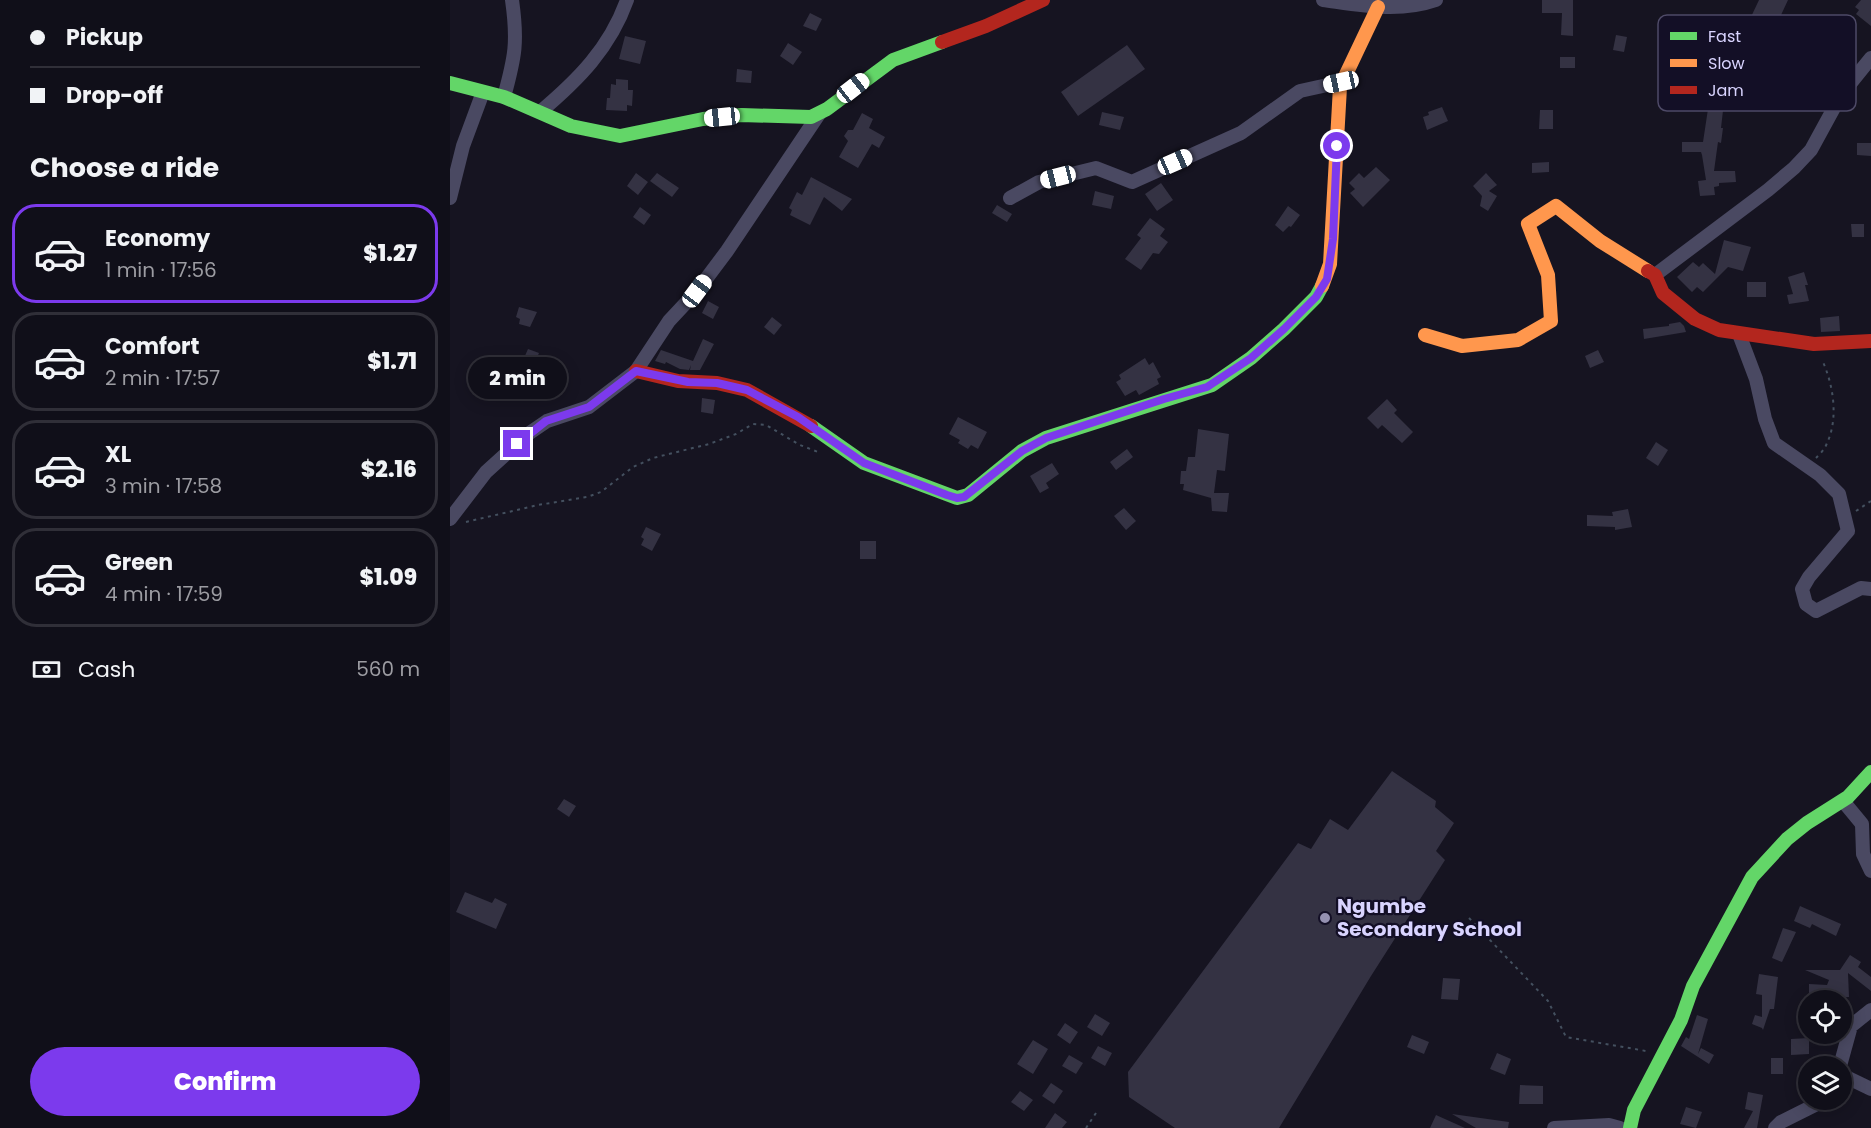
<!DOCTYPE html>
<html lang="en">
<head>
<meta charset="utf-8">
<style>
  :root { --surface:#100f19; --page:#1e1d26; --text:#f1f3f6; --muted:#9c9ca2; --line:#302f38; --accent:#7c3aed }
  body { margin:0; font-family:Poppins,sans-serif; background:var(--page); color:var(--text); height:100vh; display:flex; flex-direction:column; font-size:22px; white-space:nowrap }
  * { box-sizing:border-box; margin:0 }
  p { font-size:20px; color:var(--muted) }
  .icon { flex:none; width:33px; height:33px; fill:none; stroke:currentColor; stroke-width:2; stroke-linecap:round; stroke-linejoin:round }
  .map { position:relative; flex:1; overflow:hidden }
  .panel { display:flex; flex-direction:column; background:var(--surface); width:450px }
  .panel>* { flex:none }
  .banner { display:grid; align-content:center; height:132px; padding:0 30px; background:var(--surface) }
  .buttons { position:absolute; left:1348px; top:990px; display:grid; gap:12px }
  .buttons a { display:grid; place-items:center; width:54px; height:54px; border-radius:50%; background:var(--surface); box-shadow:0 3px 15px #0003,0 0 0 2px var(--line); font-size:30px }
  .end { position:absolute; width:27px; height:27px; margin:-14px; border:8px solid #7c3aed; background:#fff; box-shadow:0 0 0 3px #fff }
  .from { border-radius:50% }
  .bubble { position:absolute; height:42px; border-radius:21px; background:var(--surface); box-shadow:0 3px 15px #0003,0 0 0 2px var(--line); font-size:20px; font-weight:800; line-height:42px; text-align:center }
  .car { position:absolute; width:18px; height:36px; margin:-18px -9px; border-radius:8px; box-shadow:0 0 4px 2px #0007; background:linear-gradient(#fff 24%,#345 0 40%,#fff 0 76%,#345 0 86%,#fff 0) }
  .banner b { display:flex; align-items:center; gap:21px; height:57px; font-size:22px }
  .banner b+b { border-top:2px solid var(--line) }
  .banner i { width:15px; height:15px; background:var(--text) }
  ul { padding:0; list-style:none }
  li { display:flex; align-items:center; gap:18px; height:99px; margin:0 12px 9px; padding:0 18px; border:3px solid var(--line); border-radius:24px }
  li div { flex:1 }
  li b { display:block; font-size:22px }
  li em { font-style:normal; font-weight:800 }
  li.on { border-color:var(--accent) }
  li>.icon { width:54px; height:54px; stroke-width:1.5 }
  h2 { padding:0 30px; font-size:27px; line-height:72px }
  .pay { display:flex; align-items:center; gap:15px; height:66px; padding:0 30px; font-size:22px }
  .pay p { margin-inline-start:auto }
  .primary-button { display:flex; gap:12px; margin-top:auto; padding:12px 30px }
  .primary-button a { flex:1; height:69px; border-radius:36px; background:var(--accent); color:#fff; font-size:24px; font-weight:800; line-height:69px; text-align:center }
  main { display:flex; flex:1; min-height:0 }
  .map>svg:first-child { display:block }
</style>
</head>
<body>
<main>
<section class="panel">
<div class="banner">
<b><i class="from"></i>Pickup</b>
<b><i></i>Drop-off</b>
</div>
<h2>Choose a ride</h2>
<ul>
<li class="on"><svg class="icon" aria-label="car" viewBox="0 0 24 24"><path d="M5 17H2v-5l4-1 3-4h7l3 4 3 1v5h-3M9 17h6M6 11h13"/><circle cx="7" cy="17" r="2"/><circle cx="17" cy="17" r="2"/></svg><div><b>Economy</b><p>1 min · 17:56</p></div><em>$1.27</em></li>
<li><svg class="icon" aria-label="car" viewBox="0 0 24 24"><path d="M5 17H2v-5l4-1 3-4h7l3 4 3 1v5h-3M9 17h6M6 11h13"/><circle cx="7" cy="17" r="2"/><circle cx="17" cy="17" r="2"/></svg><div><b>Comfort</b><p>2 min · 17:57</p></div><em>$1.71</em></li>
<li><svg class="icon" aria-label="car" viewBox="0 0 24 24"><path d="M5 17H2v-5l4-1 3-4h7l3 4 3 1v5h-3M9 17h6M6 11h13"/><circle cx="7" cy="17" r="2"/><circle cx="17" cy="17" r="2"/></svg><div><b>XL</b><p>3 min · 17:58</p></div><em>$2.16</em></li>
<li><svg class="icon" aria-label="car" viewBox="0 0 24 24"><path d="M5 17H2v-5l4-1 3-4h7l3 4 3 1v5h-3M9 17h6M6 11h13"/><circle cx="7" cy="17" r="2"/><circle cx="17" cy="17" r="2"/></svg><div><b>Green</b><p>4 min · 17:59</p></div><em>$1.09</em></li>
</ul>
<div class="pay"><svg class="icon" aria-label="cash" viewBox="0 0 24 24"><path d="M3 7h18v10H3z"/><circle cx="12" cy="12" r="2"/></svg>Cash<p>560 m</p></div>
<div class="primary-button"><a>Confirm</a></div>
</section>
<div class="map">
<svg width="1421" height="1128" viewBox="0 0 1421 1128">
  <rect width="100%" height="100%" fill="#161421"/>
  <path fill="#343243" d="M1092 0H1123V36L1111 35 1112 13H1092Z
    M1309 0H1338L1325 28 1310 21 1294 43 1290 41 1293 33 1290 31 1300 19Z
    M1411 0H1421V26L1406 14 1409 10 1405 7Z
    M360 13 372 19 366 31 353 26Z
    M1166 35 1177 37 1174 52 1163 50Z
    M175 36 196 41 190 64 169 59Z
    M338 43 352 52 343 65 330 56Z
    M677 45 695 69 628 116 611 92Z
    M1110 57H1125V68H1110Z
    M287 69 302 71 301 83 286 82Z
    M166 79 178 80V90H183L182 106 177 105V111L156 110 157 98H160L161 84 166 85Z
    M1264 87 1275 89V93L1271 128H1273L1271 143 1268 142 1264 171H1285L1286 182 1269 183V186L1264 187 1265 195 1250 196 1248 181 1256 180 1252 155 1251 152H1232V142H1253L1258 109 1248 108 1250 89 1264 90Z
    M992 107 998 121 977 130 973 117 979 115 978 112Z
    M1090 110H1103V129H1089Z
    M652 112 674 117 670 130 649 125Z
    M412 113 423 119 419 128 435 137 429 148 422 144 408 168 389 157 398 141 394 136 398 130H403Z
    M1407 143H1421V156L1407 155Z
    M1099 162V172L1082 173V163Z
    M926 167 940 180 913 207 900 193 905 189 899 183 909 173 914 178Z
    M186 173 198 182 188 195 177 186Z
    M207 173 229 188 222 197 200 181Z
    M1036 173 1047 185 1039 191 1047 196 1038 211 1030 206 1032 196 1023 186Z
    M361 177 402 199 392 211 374 197 360 225 340 215 342 210 339 208 347 192 352 195Z
    M711 183 723 200 707 211 695 194Z
    M645 191 664 196 661 209 642 205Z
    M547 205 562 214 557 222 542 213Z
    M838 206 850 215 841 227 839 226 833 232 825 225Z
    M190 207 201 215 194 225 183 217Z
    M700 218 715 229 710 236 718 242 709 254 703 253 691 270 675 259 691 238 687 235Z
    M1401 224H1414V237H1402Z
    M1274 240 1301 247 1293 271 1278 267 1253 292 1247 287 1242 292 1227 277 1243 262 1249 267 1253 263 1265 274Z
    M1354 272 1358 285H1355L1359 301 1339 304 1337 295 1343 294 1338 277Z
    M1297 282H1316V297H1297Z
    M258 301 269 307 263 319 252 313Z
    M69 307 87 312 80 327 69 324 70 319 66 317Z
    M1389 316 1390 331 1371 332 1370 318Z
    M322 317 332 325 324 335 314 327Z
    M1230 322 1234 326 1236 332 1194 339 1193 329 1219 326V324Z
    M253 339 264 344 250 370H240L241 365 239 370 230 369 216 362 215 364 205 361 211 350 243 361Z
    M78 349 89 353 79 377 99 384 95 394 63 383Z
    M1148 350 1154 362 1140 368 1135 356Z
    M695 358 699 365 703 362 711 377 707 379 709 384 689 395 686 390 675 396 666 382 671 379 669 375Z
    M252 398 265 400 263 414 251 412Z
    M937 399 947 410 944 413 963 432 952 443 932 425 928 429 917 418Z
    M508 417 537 432 528 449 521 445 518 449 508 443 510 440 499 434Z
    M748 429 779 434 775 471 767 470 764 493H779L777 512 762 511 761 498 733 490 734 484H730L731 471H736L738 457H745Z
    M1206 442 1218 450 1208 466 1196 458Z
    M677 449 683 457 666 470 660 462Z
    M602 463 609 474 596 483 599 488 590 493 580 476Z
    M674 508 686 521 676 530 664 516Z
    M1178 509 1182 527 1165 530V527L1137 526V515L1163 516 1162 512Z
    M196 527 211 534 202 551 191 545 194 539 191 537Z
    M410 541H426V559H410Z
    M942 771 986 801 985 807 1004 823 986 851 995 860 921 976 829 1128H725L679 1097 678 1072 848 843 861 849 880 819 898 830Z
    M114 799 126 806 119 817 107 809Z
    M15 892 42 903 45 898 57 904 46 929 6 912Z
    M1350 906 1391 924 1386 936 1362 924 1360 928 1344 921Z
    M1333 928 1346 932 1332 962 1322 958Z
    M1400 955 1411 962 1408 967 1421 977V991L1398 973 1399 997 1359 998V984L1377 985 1379 980 1355 970H1390Z
    M1309 974 1328 977 1324 1009H1320L1313 1030 1312 1028 1302 1024 1305 1015 1312 1017V995L1306 994Z
    M993 978 1010 979 1008 1000 991 999Z
    M645 1014 660 1023 652 1036 637 1027Z
    M1247 1015 1258 1019 1248 1054 1251 1048 1264 1055 1259 1064 1231 1046 1236 1037 1239 1039Z
    M615 1023 628 1032 620 1044 607 1035Z
    M962 1035 979 1042 974 1054 957 1047Z
    M1359 1038V1054L1341 1055V1039Z
    M583 1040 598 1049 583 1074 567 1064Z
    M648 1046 662 1053 655 1066 641 1058Z
    M1047 1053 1061 1059 1055 1075 1040 1069Z
    M619 1055 633 1063 626 1074 612 1066Z
    M1321 1058H1333V1074H1321Z
    M601 1083 613 1091 604 1104 592 1096Z
    M1070 1085 1093 1086V1104H1069Z
    M570 1091 583 1100 574 1111 561 1102Z
    M1298 1092 1313 1095 1307 1128H1294L1303 1111 1295 1109Z
    M1236 1107 1252 1112 1246 1128 1230 1124Z
    M605 1113 617 1122 612 1128H595Z
    M1002 1114 1059 1122 1058 1128H1026Z
    M986 1115 1015 1128H980Z"/>
  <g fill="none" stroke-linecap="round" stroke-linejoin="round">
    <path stroke="#44505f" stroke-width="2" stroke-dasharray="3 4.5" stroke-linecap="butt" d="M1366 458C1370 454 1375 449 1377 443 1389 418 1383 383 1372 360
      M1406 511 1421 501
      M16 522 88 505 137 497 151 492 183 467 203 458 259 444 286 434 303 424 316 425 350 445 368 452
      M1019 918 1098 1001 1116 1037 1196 1051
      M636 1128 646 1113"/>
    <path stroke="#4a4962" stroke-width="14" d="M873 0C910 5 949 13 986 0
      M54 97C65 57 68 42 62 0
      M90 112C128 80 160 48 177 0
      M0 198 13 146 33 92
      M560 198 589 182 646 168 682 182 791 133 850 91 891 82
      M1205 275 1318 190 1344 168 1361 150 1391 95 1421 58
      M1289 334 1306 379 1315 419 1324 443 1370 475 1389 494 1398 531 1359 577 1352 589 1356 604 1366 611 1411 588 1421 589
      M0 519 36 472 78 434 97 421 139 407 186 371 219 321 247 291 277 251 369 114
      M1393 801 1412 824 1413 854 1421 871
      M1390 1066 1401 1026 1421 1010
      M1392 1075 1421 1089
      M1104 1128 1159 1125 1170 1128
      M1325 1128 1331 1122 1375 1100"/>
    <path stroke="#63d668" stroke-width="14" d="M0 83 54 97 121 126 170 136 253 119 291 115 361 117 377 109 443 60 492 42
      M361 426 414 463 507 498 518 495 572 451 596 438 762 385 801 358 834 329 866 297 872 286
      M1180 1128 1184 1110 1231 1020 1243 986 1302 877 1337 839 1357 823 1398 797 1421 772"/>
    <path stroke="#ff974d" stroke-width="14" d="M872 286 880 264 890 87 928 7
      M975 335 1012 346 1068 340 1101 321 1098 275 1078 224 1106 206 1150 241 1198 271"/>
    <path stroke="#b3261e" stroke-width="14" d="M492 42 536 26 593 0
      M1198 271 1205 275 1213 293 1245 319 1269 330 1364 344 1421 341
      M186 371 228 381 267 383 297 390 361 426"/>
  </g>
  <g fill="none" stroke-linecap="round" stroke-linejoin="round">
    <path stroke="#7c3aed" stroke-width="8" d="M67 444 96 421 139 407 186 371 238 382 267 383 297 390 348 417 414 463 497 495 507 498 514 497 572 451 596 438 714 399 757 387 801 358 834 329 866 297 877 279 883 239 887 146"/>
  </g>
  <circle fill="#9591b1" stroke="#130f26" stroke-width="2" cx="875" cy="918" r="6"/>
  <g text-anchor="middle" stroke-width="4.5" stroke-linejoin="round" paint-order="stroke">
    <g font-size="20" font-weight="bold" fill="#d9d4ff" stroke="#130f26" text-anchor="start">
      <text x="887" y="913">Ngumbe<tspan x="887" dy="23">Secondary School</tspan></text>
    </g>
  </g>
  <rect x="1208" y="15" width="198" height="96" rx="9" fill="#130f26" stroke="#4e4a67" stroke-width="1.5"/>
  <rect x="1220" y="32" width="27" height="8" fill="#63d668"/>
  <rect x="1220" y="59" width="27" height="8" fill="#ff974d"/>
  <rect x="1220" y="86" width="27" height="8" fill="#b3261e"/>
  <g font-size="16" fill="#d9d4ff">
    <text x="1258" y="42">Fast</text>
    <text x="1258" y="69">Slow</text>
    <text x="1258" y="96">Jam</text>
  </g>
</svg>
<div class="buttons">
<a><svg class="icon" aria-label="locate" viewBox="0 0 24 24"><circle cx="12" cy="12" r="6"/><path d="M12 2v4M12 18v4M2 12h4M18 12h4"/></svg></a>
<a><svg class="icon" aria-label="layers" viewBox="0 0 24 24"><path d="M12 4l9 5-9 5-9-5zM3 14l9 5 9-5"/></svg></a>
</div>
<i class="end from" style="left:887px;top:146px"></i>
<i class="end" style="left:67px;top:444px"></i>
<div class="bubble" style="left:18px;top:357px;width:99px">2 min</div>
<i class="car" style="left:891px;top:82px;rotate:258deg"></i>
<i class="car" style="left:403px;top:88px;rotate:52deg"></i>
<i class="car" style="left:272px;top:117px;rotate:264deg"></i>
<i class="car" style="left:725px;top:162px;rotate:66deg"></i>
<i class="car" style="left:608px;top:177px;rotate:256deg"></i>
<i class="car" style="left:247px;top:291px;rotate:37deg"></i>
</div>
</main>
</body>
</html>
